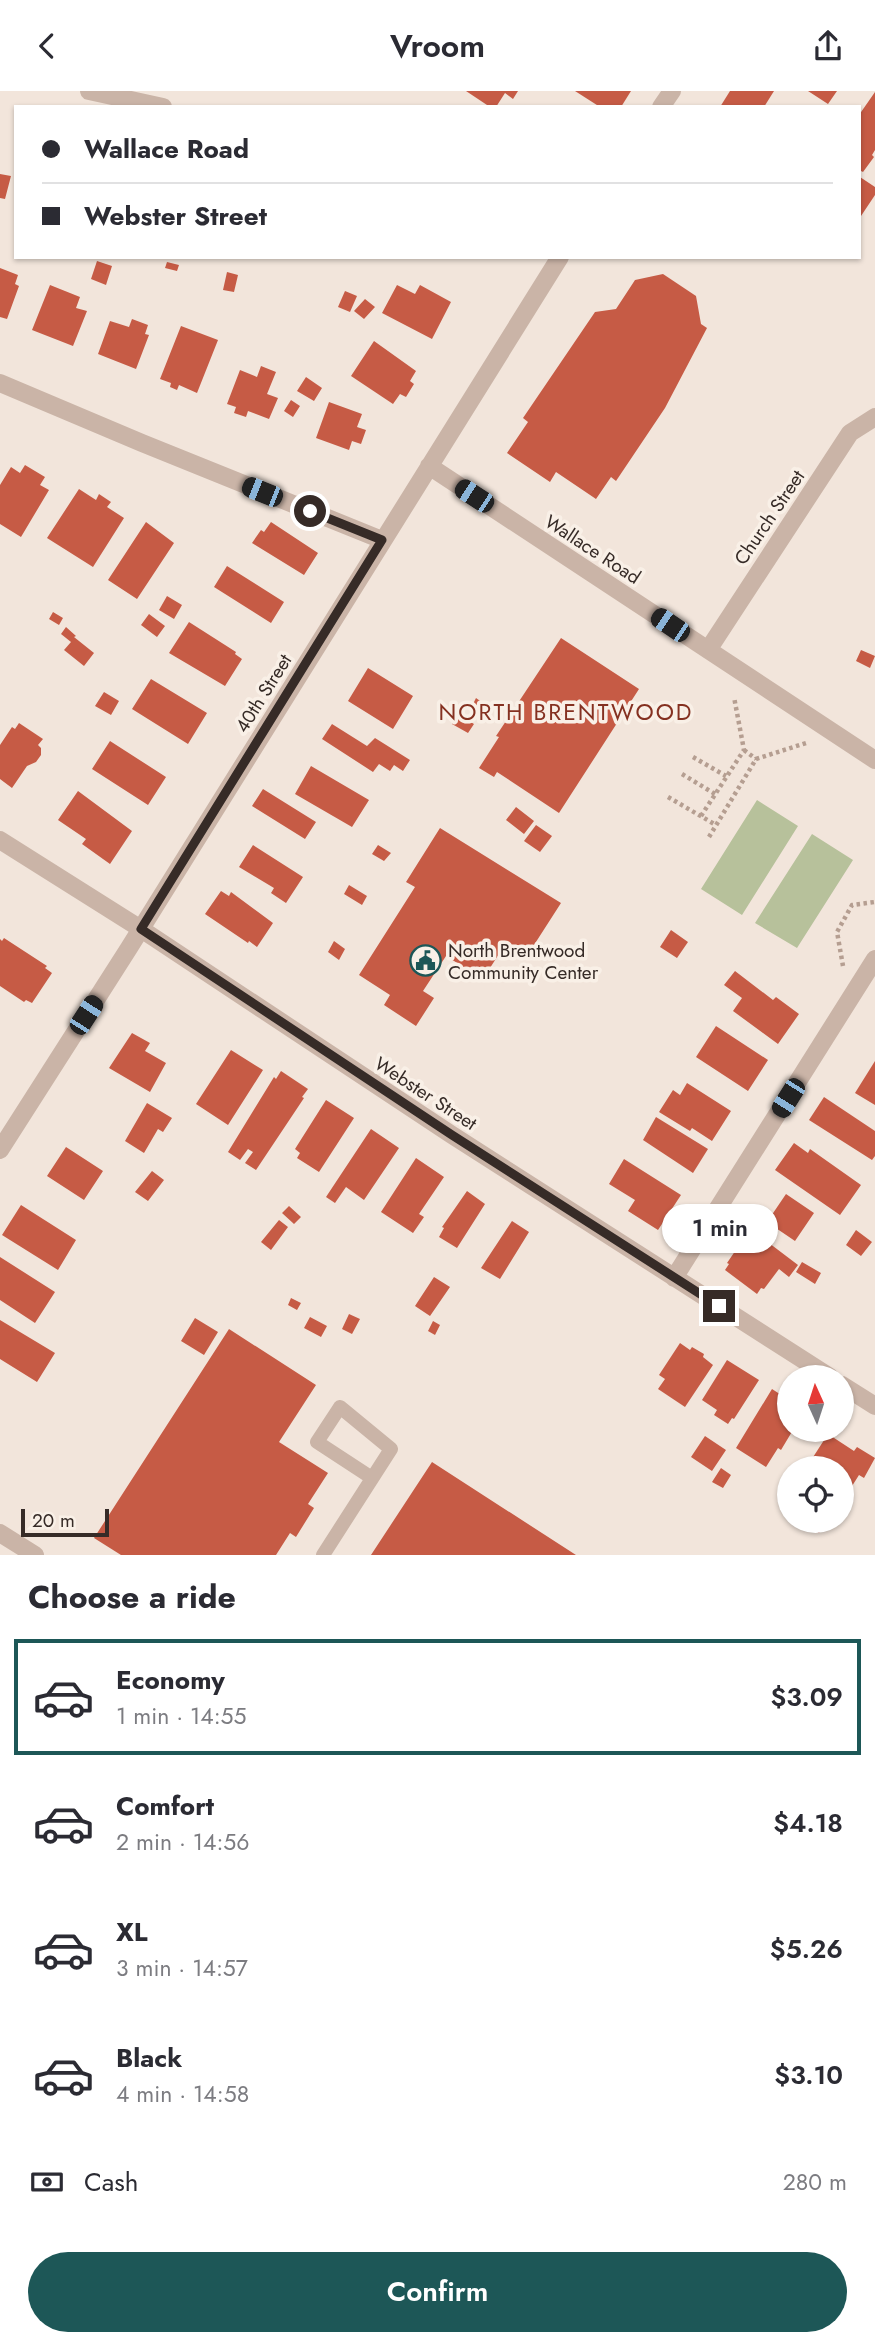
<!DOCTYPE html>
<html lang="en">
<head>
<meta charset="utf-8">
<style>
  :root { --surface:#fff; --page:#f2f2f3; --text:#2b2b33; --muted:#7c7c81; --line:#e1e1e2; --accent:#1d5757 }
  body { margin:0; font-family:Jost,sans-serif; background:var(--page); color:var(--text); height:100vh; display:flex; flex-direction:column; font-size:26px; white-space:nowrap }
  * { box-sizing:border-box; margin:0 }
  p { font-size:23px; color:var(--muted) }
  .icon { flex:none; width:38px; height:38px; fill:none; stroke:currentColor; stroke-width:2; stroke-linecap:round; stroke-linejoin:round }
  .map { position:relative; height:1464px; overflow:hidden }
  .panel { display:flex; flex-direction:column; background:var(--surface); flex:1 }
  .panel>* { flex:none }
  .top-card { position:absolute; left:14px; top:14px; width:847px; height:154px; border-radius:0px; box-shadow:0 2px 5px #0004; display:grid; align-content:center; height:154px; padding:0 28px; background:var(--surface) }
  .needle { width:46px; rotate:357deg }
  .tools { position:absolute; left:777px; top:1274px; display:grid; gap:14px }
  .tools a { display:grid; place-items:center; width:77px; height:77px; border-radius:50%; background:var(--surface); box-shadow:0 2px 5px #0004; font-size:35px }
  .scale { position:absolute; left:21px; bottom:18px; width:88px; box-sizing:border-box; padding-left:7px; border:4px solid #362b27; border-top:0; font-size:19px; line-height:24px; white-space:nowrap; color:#362b27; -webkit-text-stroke:5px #f9f0e7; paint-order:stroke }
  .end { position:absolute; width:32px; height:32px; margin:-16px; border:9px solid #362b27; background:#fff; box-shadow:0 0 0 4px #fff }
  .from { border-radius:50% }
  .bubble { position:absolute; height:49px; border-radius:24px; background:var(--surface); box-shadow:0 2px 5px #0004; font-size:23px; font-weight:600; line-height:49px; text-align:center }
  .car { position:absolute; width:21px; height:42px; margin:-21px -10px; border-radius:9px; box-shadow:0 0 5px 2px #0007; background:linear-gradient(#222 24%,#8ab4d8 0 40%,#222 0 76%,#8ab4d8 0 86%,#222 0) }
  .top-card b { display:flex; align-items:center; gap:24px; height:66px; font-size:26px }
  .top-card b+b { border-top:2px solid var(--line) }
  .top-card i { width:18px; height:18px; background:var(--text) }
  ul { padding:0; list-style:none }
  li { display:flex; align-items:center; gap:21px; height:116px; margin:0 14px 10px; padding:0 14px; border:4px solid transparent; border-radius:0px }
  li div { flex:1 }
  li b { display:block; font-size:26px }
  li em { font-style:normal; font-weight:600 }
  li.on { border-color:var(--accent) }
  li>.icon { width:63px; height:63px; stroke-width:1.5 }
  h2 { padding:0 28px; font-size:32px; line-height:84px }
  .pay { display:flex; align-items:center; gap:18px; height:77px; padding:0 28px; font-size:26px }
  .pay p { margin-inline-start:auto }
  .cta { display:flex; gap:14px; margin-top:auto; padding:14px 28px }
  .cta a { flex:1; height:80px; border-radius:42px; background:var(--accent); color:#fff; font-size:28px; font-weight:600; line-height:80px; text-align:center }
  header { display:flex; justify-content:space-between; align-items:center; height:91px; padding:0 28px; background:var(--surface); font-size:32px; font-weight:600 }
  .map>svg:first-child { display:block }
</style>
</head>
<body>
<header><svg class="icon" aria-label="back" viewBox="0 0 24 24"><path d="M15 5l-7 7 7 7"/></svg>Vroom<svg class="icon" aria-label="share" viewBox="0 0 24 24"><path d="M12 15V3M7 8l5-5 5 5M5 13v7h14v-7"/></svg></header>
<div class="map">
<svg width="875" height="1464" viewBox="0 0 875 1464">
  <rect width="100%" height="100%" fill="#f2e5db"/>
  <path fill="#b7c19b" d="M757 709 798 735 742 824 701 798Z
    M812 743 853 769 797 857 755 832Z"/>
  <path fill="#c65b45" d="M466 0H518L513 8 505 2 496 16H490Z
    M575 0H631L621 16H600Z
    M730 0H774L764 16H720Z
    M808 0H837L828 13Z
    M875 1V59L872 64 874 66 863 81 859 79V24Z
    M0 83 11 85 5 108 0 107Z
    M860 86 875 96V104L859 128Z
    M97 170 112 175 106 194 91 188Z
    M167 171 179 174 177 180 165 177Z
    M0 177 18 184 15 193 19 195 7 228 0 226Z
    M227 181 238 184 234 201 223 199Z
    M663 183 696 205 701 233 707 237 665 317 616 390 611 386 596 408 556 381 550 391 507 362 528 331 523 327 595 221 616 218 635 189Z
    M50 194 80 206 76 217 87 220 73 255 32 239Z
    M397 194 415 203 420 194 451 211 432 248 382 222Z
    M345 200 357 205 350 221 338 216Z
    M365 208 375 216 364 228 354 220Z
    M132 228 148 234 145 243 149 244 136 278 98 263 110 230 129 236Z
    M181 235 218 249 197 302 179 294 177 299 170 296 171 292 160 288Z
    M374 250 416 280 410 290 414 293 406 306 400 303 393 313 351 285Z
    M261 275 276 281 267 303 278 307 269 328 248 320 246 326 234 322 236 316 227 313 240 279 257 286Z
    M306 286 322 297 314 310 297 300Z
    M291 309 300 315 293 326 284 320Z
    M329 311 362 323 357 336 366 339 361 353 352 350 349 359 316 347Z
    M25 374 45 386 40 394 49 399 21 446 0 433V394L11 376 20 382Z
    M79 398 96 409 99 403 111 411 107 416 124 427 93 476 47 447Z
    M146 431 174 452 137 508 108 489Z
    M271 431 318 462 304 484 252 452 261 439 264 441Z
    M227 475 284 511 271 532 214 496Z
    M167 505 182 514 174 528 159 519Z
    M53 521 63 527 59 534 49 528Z
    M149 523 165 535 157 546 141 534Z
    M189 531 236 561 235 563 242 568 225 595 169 562Z
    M66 536 76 545 74 546 94 562 84 575 64 559 71 551 61 543Z
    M561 547 639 598 559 722 497 681 494 686 479 677 499 646 496 645Z
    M861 559 875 565 870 577 856 570Z
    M368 577 413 605 393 638 348 610Z
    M151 588 207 622 188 653 132 618Z
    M104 601 119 610 111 624 95 615Z
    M476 607 487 615 484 622 472 615Z
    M457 623 474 633 468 642 452 633Z
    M19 632 43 648 38 654 41 657V664L36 671 27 675 12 697 0 688V654L12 636 15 638Z
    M332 633 367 655 375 647 410 669 403 680 394 674 390 680 379 673 373 681 322 648Z
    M110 650 166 686 148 714 92 678Z
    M311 675 369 709 352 736 295 703Z
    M263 698 316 731 305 748 252 715Z
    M78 700 132 740 110 773 82 753 86 748 58 729Z
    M516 716 534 730 524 743 506 729Z
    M536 734 552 745 540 761 524 750Z
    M440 737 561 812 525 868 504 855 483 888 446 865 423 900 434 907 416 935 384 914 390 904 359 884 415 796 406 791Z
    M253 754 303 786 286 812 271 802 274 797 239 776Z
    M378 754 391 762 384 770 372 763Z
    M349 794 367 805 362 814 344 803Z
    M221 800 229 805 231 801 273 832 257 856 249 850 248 852 205 823Z
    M671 839 688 851 677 867 660 856Z
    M4 847 47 875 45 877 52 882 32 912 26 909 24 911 0 895V848L2 850Z
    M334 850 345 858 339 869 328 861Z
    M735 880 773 909 776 906 799 923 778 953 733 920 742 907 724 894Z
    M716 935 768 969 748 1000 696 966Z
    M132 942 150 952 145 960 166 972 150 1001 109 977Z
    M231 959 263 979 228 1034 196 1013Z
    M875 970V1014L855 1002Z
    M281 980 308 998 302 1006 304 1007 256 1079 245 1072 253 1061 248 1058 240 1069 228 1061 274 986 276 988Z
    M687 992 731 1020 712 1050 692 1037 690 1040 659 1021 673 999 680 1004Z
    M824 1006 875 1040V1065L872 1069 809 1029Z
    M326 1009 354 1027 319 1081 297 1067 300 1062 295 1058Z
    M147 1012 172 1027 163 1041 158 1038 144 1062 125 1050Z
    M656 1026 708 1058 693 1082 643 1049Z
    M371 1038 399 1057 364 1109 346 1096 335 1112 326 1106Z
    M794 1052 808 1062 810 1058 861 1094 840 1124 775 1079Z
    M66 1056 103 1080 84 1109 47 1085Z
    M416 1067 444 1086 419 1123 424 1126 413 1142 381 1121Z
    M624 1068 681 1104 658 1139 628 1120 635 1109 609 1093Z
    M152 1080 164 1089 148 1110 135 1101Z
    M467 1100 485 1113 457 1157 439 1146 444 1137 442 1136Z
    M786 1103 814 1122 795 1150 767 1131Z
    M21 1114 76 1149 58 1179 2 1144Z
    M289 1115 301 1126 294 1133 282 1122Z
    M279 1129 288 1136 271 1159 261 1151Z
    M512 1130 529 1141 500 1188 481 1177Z
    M856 1139 872 1151 861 1165 846 1154Z
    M765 1149 798 1174 789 1186 779 1178 764 1198 761 1197 757 1203 725 1179 729 1173 727 1172 742 1150 757 1161Z
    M0 1166 55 1201 35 1232 0 1209Z
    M802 1171 821 1182 815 1193 796 1181Z
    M434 1186 450 1196 430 1225 415 1215Z
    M291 1207 301 1212 297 1219 288 1214Z
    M349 1223 360 1228 352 1243 342 1238Z
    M310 1226 327 1235 321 1246 304 1237Z
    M195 1227 218 1241 204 1264 181 1250Z
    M0 1229 55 1262 37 1291 0 1268Z
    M433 1230 440 1234 435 1244 428 1240Z
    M229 1238 316 1294 279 1351 328 1382 308 1413 314 1417 296 1446 290 1442 276 1464H121L94 1447Z
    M680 1252 690 1259 692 1256 704 1263 703 1266 713 1274 685 1316 658 1298 665 1288 659 1284Z
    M727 1269 759 1289 734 1328 732 1327 728 1333 714 1324 717 1319 702 1309Z
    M772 1298 789 1309V1339H793L781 1359 778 1357 766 1376 736 1357Z
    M828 1343 854 1360 857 1356 875 1367 864 1387 859 1384 842 1411V1377H806Z
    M705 1345 726 1359 712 1380 691 1366Z
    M432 1371 576 1464H371Z
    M721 1377 731 1384 723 1397 712 1391Z
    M800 1430H827L819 1442Z"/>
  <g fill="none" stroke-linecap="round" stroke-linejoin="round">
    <path stroke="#b59e91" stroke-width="4.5" stroke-dasharray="3.5 3.5" stroke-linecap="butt" d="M744 659 756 668
      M693 666 726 685
      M682 683 715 703
      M668 706 716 734
      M701 725 744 659 734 606
      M709 746 756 668 806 652
      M843 875 837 841 852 814 875 811"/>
    <path stroke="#cab4a7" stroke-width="14" d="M323 1464 391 1358 340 1316 317 1351 372 1387"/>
    <path stroke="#cab4a7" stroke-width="18" d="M89 0 163 16
      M661 16 672 0
      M0 292 142 352 382 449
      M429 375 875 669
      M708 559 850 342 875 326
      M0 749 141 838 452 1044 830 1286
      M0 1059 129 857 560 166
      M674 1187 875 868
      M842 1294 875 1315
      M0 1442 35 1464"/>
  </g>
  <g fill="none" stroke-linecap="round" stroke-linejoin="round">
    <path stroke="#362b27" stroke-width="9" d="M310 420 382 449 141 838 452 1044 719 1215"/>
  </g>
  <defs>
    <symbol id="civic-ring" viewBox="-11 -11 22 22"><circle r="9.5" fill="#f9f0e7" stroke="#1d5757" stroke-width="1.5"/><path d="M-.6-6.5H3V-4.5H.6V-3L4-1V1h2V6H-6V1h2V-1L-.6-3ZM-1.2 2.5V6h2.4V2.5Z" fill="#1d5757"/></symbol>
  </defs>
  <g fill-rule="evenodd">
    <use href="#civic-ring" x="408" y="852" width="35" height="35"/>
  </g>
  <g text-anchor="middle" stroke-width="7" stroke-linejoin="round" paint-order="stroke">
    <g font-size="19" fill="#362b27" stroke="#f9f0e7">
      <text transform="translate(769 426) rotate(-56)" y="7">Church Street</text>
      <text transform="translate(593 458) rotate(33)" y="7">Wallace Road</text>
      <text transform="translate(263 602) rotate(-58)" y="7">40th Street</text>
      <text transform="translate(426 1002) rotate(33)" y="7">Webster Street</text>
    </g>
    <g font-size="19" fill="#362b27" stroke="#f9f0e7" text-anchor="start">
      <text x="448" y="866">North Brentwood<tspan x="448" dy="22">Community Center</tspan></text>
    </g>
    <g font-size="23" letter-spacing="2" fill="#853121" stroke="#f9f0e7">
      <text x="566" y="629">NORTH BRENTWOOD</text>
    </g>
  </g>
</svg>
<div class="tools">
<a><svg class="needle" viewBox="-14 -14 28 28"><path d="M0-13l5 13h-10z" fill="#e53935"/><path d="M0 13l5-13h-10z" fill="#7c7c81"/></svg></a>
<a><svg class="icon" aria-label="locate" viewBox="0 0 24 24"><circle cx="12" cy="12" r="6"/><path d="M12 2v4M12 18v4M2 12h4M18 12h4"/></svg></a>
</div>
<div class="scale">20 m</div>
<i class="end from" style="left:310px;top:420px"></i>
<i class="end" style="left:719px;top:1215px"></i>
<div class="bubble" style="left:662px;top:1113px;width:116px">1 min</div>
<i class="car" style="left:262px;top:401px;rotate:292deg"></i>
<i class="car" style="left:474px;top:405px;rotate:303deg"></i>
<i class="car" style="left:670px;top:534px;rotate:304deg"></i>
<i class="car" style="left:86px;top:924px;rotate:33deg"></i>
<i class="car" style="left:788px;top:1007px;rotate:212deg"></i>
<div class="top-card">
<b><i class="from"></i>Wallace Road</b>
<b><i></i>Webster Street</b>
</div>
</div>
<section class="panel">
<h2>Choose a ride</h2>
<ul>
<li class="on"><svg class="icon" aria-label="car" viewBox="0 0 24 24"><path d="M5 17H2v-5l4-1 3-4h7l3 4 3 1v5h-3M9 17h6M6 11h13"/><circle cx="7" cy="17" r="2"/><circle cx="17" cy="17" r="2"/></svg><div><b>Economy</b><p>1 min · 14:55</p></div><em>$3.09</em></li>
<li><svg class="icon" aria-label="car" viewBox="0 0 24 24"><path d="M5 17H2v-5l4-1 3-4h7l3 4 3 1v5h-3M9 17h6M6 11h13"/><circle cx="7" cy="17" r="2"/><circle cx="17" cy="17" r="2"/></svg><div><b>Comfort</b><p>2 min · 14:56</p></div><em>$4.18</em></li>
<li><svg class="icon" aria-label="car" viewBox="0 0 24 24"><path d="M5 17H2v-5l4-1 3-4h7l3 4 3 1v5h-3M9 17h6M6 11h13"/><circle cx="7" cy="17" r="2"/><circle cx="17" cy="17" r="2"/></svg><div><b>XL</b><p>3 min · 14:57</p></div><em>$5.26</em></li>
<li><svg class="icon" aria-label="car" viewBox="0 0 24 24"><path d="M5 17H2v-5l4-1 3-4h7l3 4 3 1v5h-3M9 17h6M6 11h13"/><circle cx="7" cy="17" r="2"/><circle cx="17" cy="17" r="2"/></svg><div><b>Black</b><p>4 min · 14:58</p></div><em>$3.10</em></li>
</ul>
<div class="pay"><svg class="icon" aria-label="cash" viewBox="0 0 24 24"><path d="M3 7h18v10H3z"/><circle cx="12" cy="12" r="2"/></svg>Cash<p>280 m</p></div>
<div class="cta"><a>Confirm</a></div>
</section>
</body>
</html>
